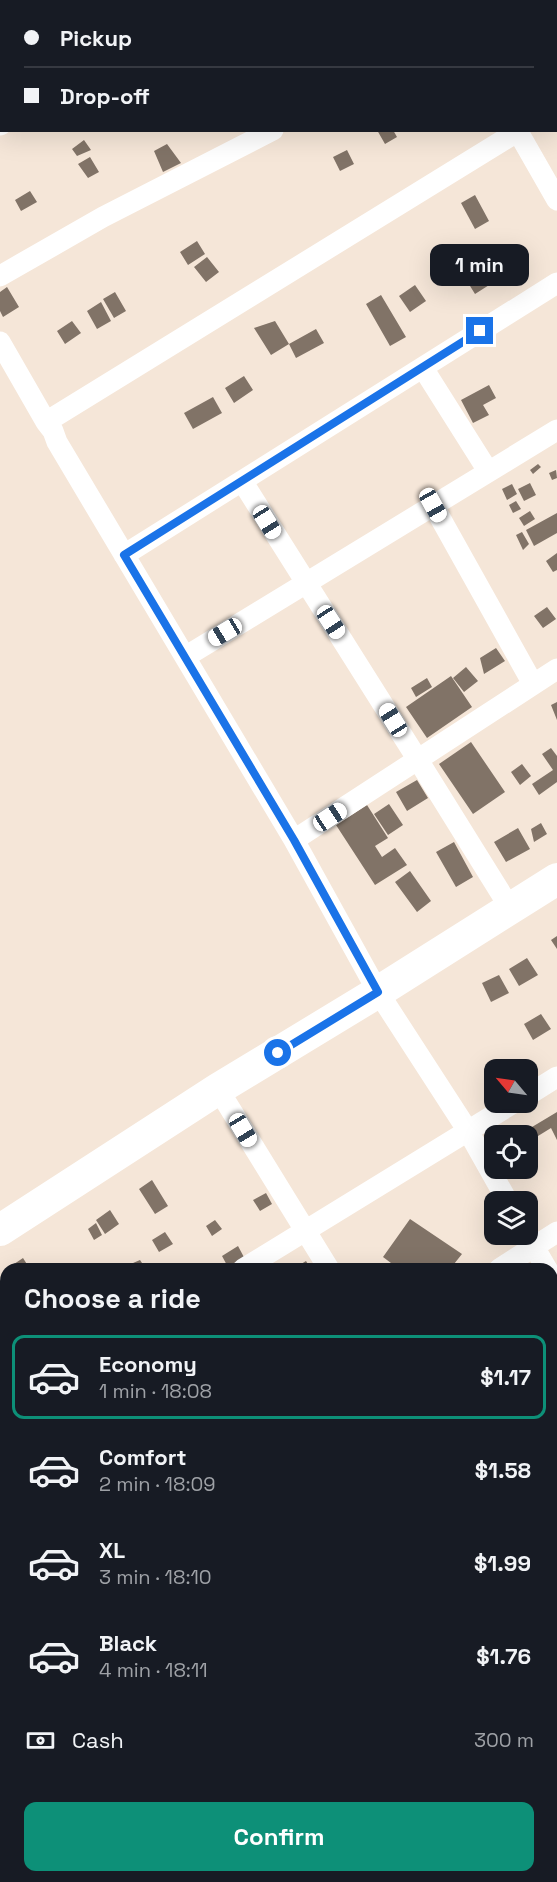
<!DOCTYPE html>
<html lang="en">
<head>
<meta charset="utf-8">
<style>
  :root { --surface:#171b24; --page:#20242c; --text:#f1f3f6; --muted:#9ea1a6; --line:#363941; --accent:#0d9078 }
  body { margin:0; font-family:"Space Grotesk",sans-serif; background:var(--page); color:var(--text); height:100vh; display:flex; flex-direction:column; font-size:22px; white-space:nowrap }
  * { box-sizing:border-box; margin:0 }
  p { font-size:20px; color:var(--muted) }
  .icon { flex:none; width:33px; height:33px; fill:none; stroke:currentColor; stroke-width:2; stroke-linecap:round; stroke-linejoin:round }
  .map { position:relative; flex:1; overflow:hidden }
  .panel { position:absolute; left:0px; top:1263px; width:558px; height:620px; display:flex; flex-direction:column; background:var(--surface); border-radius:18px 18px 0 0; box-shadow:0 6px 24px #0002 }
  .panel>* { flex:none }
  .banner { position:absolute; left:0px; top:0px; width:558px; height:132px; box-shadow:0 6px 24px #0002; display:grid; align-content:center; height:132px; padding:0 24px; background:var(--surface) }
  .needle { width:39px; rotate:299deg }
  .buttons { position:absolute; left:484px; top:1059px; display:grid; gap:12px }
  .buttons a { display:grid; place-items:center; width:54px; height:54px; border-radius:12px; background:var(--surface); box-shadow:0 6px 24px #0002; font-size:30px }
  .end { position:absolute; width:27px; height:27px; margin:-14px; border:8px solid #1a73e8; background:#fff; box-shadow:0 0 0 3px #fff }
  .from { border-radius:50% }
  .bubble { position:absolute; height:42px; border-radius:12px; background:var(--surface); box-shadow:0 6px 24px #0002; font-size:20px; font-weight:800; line-height:42px; text-align:center }
  .car { position:absolute; width:18px; height:36px; margin:-18px -9px; border-radius:8px; box-shadow:0 0 4px 2px #0007; background:linear-gradient(#fff 24%,#345 0 40%,#fff 0 76%,#345 0 86%,#fff 0) }
  .banner b { display:flex; align-items:center; gap:21px; height:57px; font-size:22px }
  .banner b+b { border-top:2px solid var(--line) }
  .banner i { width:15px; height:15px; background:var(--text) }
  ul { padding:0; list-style:none }
  li { display:flex; align-items:center; gap:18px; height:84px; margin:0 12px 9px; padding:0 12px; border:3px solid transparent; border-radius:12px }
  li div { flex:1 }
  li b { display:block; font-size:22px }
  li em { font-style:normal; font-weight:800 }
  li.on { border-color:var(--accent) }
  li>.icon { width:54px; height:54px; stroke-width:1.5 }
  h2 { padding:0 24px; font-size:27px; line-height:72px }
  .pay { display:flex; align-items:center; gap:15px; height:66px; padding:0 24px; font-size:22px }
  .pay p { margin-inline-start:auto }
  .cta { display:flex; gap:12px; margin-top:auto; padding:12px 24px }
  .cta a { flex:1; height:69px; border-radius:12px; background:var(--accent); color:#fff; font-size:24px; font-weight:800; line-height:69px; text-align:center }
  .map>svg:first-child { display:block }
</style>
</head>
<body>
<div class="map">
<svg width="557" height="1882" viewBox="0 0 557 1882">
  <rect width="100%" height="100%" fill="#f5e6d8"/>
  <path fill="#817367" d="M377 130H393L397 137 385 144Z
    M84 140 91 150 77 156 72 149Z
    M167 144 181 163 163 172 154 151Z
    M347 150 354 164 340 171 333 157Z
    M90 157 99 172 88 178 78 164Z
    M30 191 37 202 21 211 15 200Z
    M475 195 489 221 475 229 461 203Z
    M197 241 205 254 188 265 180 252Z
    M207 257 219 272 206 282 194 267Z
    M484 259 497 280 475 294 462 273Z
    M415 285 426 301 410 312 399 296Z
    M7 287 19 307 3 317 0 311V292Z
    M115 292 126 311 114 318 103 299Z
    M381 295 406 337 390 346 366 304Z
    M101 302 111 321 97 329 87 311Z
    M72 321 81 333 65 344 57 331Z
    M275 321 289 344 271 355 254 328Z
    M316 329 324 343 296 358 289 344Z
    M244 376 253 390 234 403 225 388Z
    M489 385 496 398 483 405 489 415 473 423 461 400Z
    M213 397 222 413 193 429 184 413Z
    M538 464 541 467 533 474 530 470Z
    M556 470 557 478 552 480 549 473Z
    M530 483 536 495 524 501 518 489Z
    M512 484 517 494 507 500 502 489Z
    M516 501 521 509 513 513 509 505Z
    M530 511 535 519 524 526 519 518Z
    M557 513V533L534 546 526 530Z
    M522 532 529 544 523 550 516 535Z
    M557 553V570L553 572 546 561Z
    M547 607 556 619 543 628 534 616Z
    M496 648 505 661 484 674 480 658Z
    M466 667 478 681 464 692 453 678Z
    M451 676 472 707 427 738 406 707Z
    M427 678 432 687 416 697 411 688Z
    M557 702V720L551 705Z
    M471 742 505 792 473 814 439 764Z
    M551 748 557 756V782L539 795 532 784 553 770 542 754Z
    M522 764 531 776 520 785 511 772Z
    M417 780 428 798 407 811 396 792Z
    M389 804 403 825 388 835 374 814Z
    M367 805 388 838 375 846 382 857 395 848 407 865 375 885 336 825Z
    M541 823 547 834 534 842 531 829Z
    M518 828 530 849 506 862 494 842Z
    M454 842 473 877 456 887 436 852Z
    M410 871 431 901 417 912 395 882Z
    M557 936V949L551 940Z
    M527 958 538 975 519 986 509 969Z
    M499 975 509 993 491 1002 482 983Z
    M541 1014 551 1029 533 1040 524 1024Z
    M557 1112V1140L551 1128 538 1136 532 1127Z
    M524 1127 530 1136H516L515 1133Z
    M152 1180 168 1206 155 1214 139 1189Z
    M266 1193 272 1204 260 1211 253 1200Z
    M110 1210 119 1224 105 1234 96 1220Z
    M410 1219 462 1254 450 1269H399L383 1257Z
    M215 1220 222 1229 212 1236 206 1226Z
    M96 1223 102 1235 94 1240 88 1229Z
    M165 1232 173 1244 159 1252 152 1240Z
    M238 1246 246 1261 229 1269 222 1256Z
    M23 1258 30 1269H9L8 1268Z
    M140 1260 146 1269H128L126 1266Z
    M306 1261 311 1269H293Z
    M221 1264 223 1269H209Z
    M5 1501 6 1518 3 1520 0 1516V1504Z
    M3 1554 6 1557V1564L0 1569V1556Z
    M6 1613V1628L0 1631V1616Z
    M554 1743 557 1748V1756L552 1758V1744Z
    M330 1876H354L347 1882H334Z"/>
  <g fill="none" stroke-linecap="round" stroke-linejoin="round">
    <path stroke="#fff" stroke-width="21" d="M433 0 434 2
      M17 2 19 0
      M201 2 204 0
      M478 2 481 0
      M0 14 2 13
      M556 108H557
      M0 125 2 124
      M517 130 557 200
      M0 276 103 217 273 130
      M0 342 46 422 53 431 57 442 294 840 378 992 468 1131 508 1202
      M423 368 488 471
      M46 422 520 130
      M242 481 418 760 510 908
      M433 505 533 684
      M124 555 557 283
      M185 657 557 430
      M294 840 557 669
      M218 1089 329 1269
      M528 1095 557 1077
      M527 1235 547 1269
      M243 1269 515 1102
      M499 1269 557 1232
      M552 1278 557 1286
      M552 1416 557 1413
      M0 1425 6 1421
      M0 1592 6 1589
      M552 1621 557 1628
      M552 1653 557 1649
      M0 1818 6 1827
      M552 1841 557 1838
      M36 1876 40 1882
      M244 1876 248 1882
      M485 1882 494 1876"/>
    <path stroke="#fff" stroke-width="32" d="M0 1230 218 1089 378 992 557 879"/>
  </g>
  <g fill="none" stroke-linecap="round" stroke-linejoin="round">
    <path stroke="#1a73e8" stroke-width="8" d="M278 1053 378 992 294 840 124 555 480 331"/>
  </g>
</svg>
<div class="buttons">
<a><svg class="needle" viewBox="-14 -14 28 28"><path d="M0-13l5 13h-10z" fill="#e53935"/><path d="M0 13l5-13h-10z" fill="#9ea1a6"/></svg></a>
<a><svg class="icon" aria-label="locate" viewBox="0 0 24 24"><circle cx="12" cy="12" r="6"/><path d="M12 2v4M12 18v4M2 12h4M18 12h4"/></svg></a>
<a><svg class="icon" aria-label="layers" viewBox="0 0 24 24"><path d="M12 4l9 5-9 5-9-5zM3 14l9 5 9-5"/></svg></a>
</div>
<i class="end from" style="left:278px;top:1053px"></i>
<i class="end" style="left:480px;top:331px"></i>
<div class="bubble" style="left:430px;top:244px;width:99px">1 min</div>
<i class="car" style="left:433px;top:505px;rotate:151deg"></i>
<i class="car" style="left:267px;top:522px;rotate:148deg"></i>
<i class="car" style="left:331px;top:622px;rotate:147deg"></i>
<i class="car" style="left:225px;top:632px;rotate:239deg"></i>
<i class="car" style="left:393px;top:720px;rotate:328deg"></i>
<i class="car" style="left:330px;top:817px;rotate:57deg"></i>
<i class="car" style="left:243px;top:1130px;rotate:149deg"></i>
<div class="banner">
<b><i class="from"></i>Pickup</b>
<b><i></i>Drop-off</b>
</div>
<section class="panel">
<h2>Choose a ride</h2>
<ul>
<li class="on"><svg class="icon" aria-label="car" viewBox="0 0 24 24"><path d="M5 17H2v-5l4-1 3-4h7l3 4 3 1v5h-3M9 17h6M6 11h13"/><circle cx="7" cy="17" r="2"/><circle cx="17" cy="17" r="2"/></svg><div><b>Economy</b><p>1 min · 18:08</p></div><em>$1.17</em></li>
<li><svg class="icon" aria-label="car" viewBox="0 0 24 24"><path d="M5 17H2v-5l4-1 3-4h7l3 4 3 1v5h-3M9 17h6M6 11h13"/><circle cx="7" cy="17" r="2"/><circle cx="17" cy="17" r="2"/></svg><div><b>Comfort</b><p>2 min · 18:09</p></div><em>$1.58</em></li>
<li><svg class="icon" aria-label="car" viewBox="0 0 24 24"><path d="M5 17H2v-5l4-1 3-4h7l3 4 3 1v5h-3M9 17h6M6 11h13"/><circle cx="7" cy="17" r="2"/><circle cx="17" cy="17" r="2"/></svg><div><b>XL</b><p>3 min · 18:10</p></div><em>$1.99</em></li>
<li><svg class="icon" aria-label="car" viewBox="0 0 24 24"><path d="M5 17H2v-5l4-1 3-4h7l3 4 3 1v5h-3M9 17h6M6 11h13"/><circle cx="7" cy="17" r="2"/><circle cx="17" cy="17" r="2"/></svg><div><b>Black</b><p>4 min · 18:11</p></div><em>$1.76</em></li>
</ul>
<div class="pay"><svg class="icon" aria-label="cash" viewBox="0 0 24 24"><path d="M3 7h18v10H3z"/><circle cx="12" cy="12" r="2"/></svg>Cash<p>300 m</p></div>
<div class="cta"><a>Confirm</a></div>
</section>
</div>
</body>
</html>
